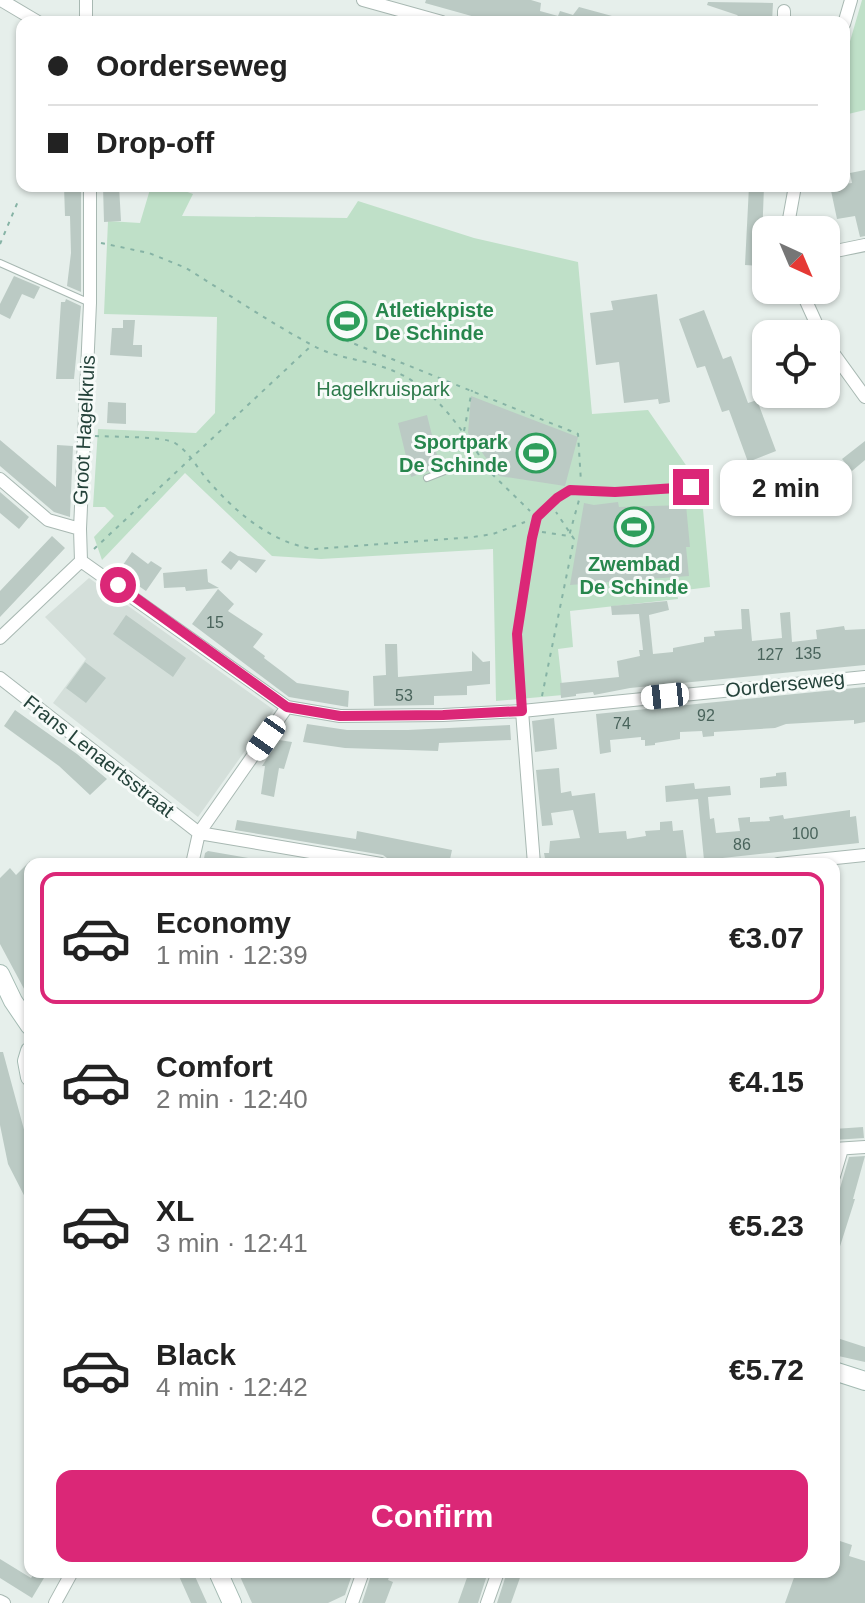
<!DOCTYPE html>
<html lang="en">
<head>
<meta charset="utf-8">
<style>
  :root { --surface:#fff; --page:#f2f2f2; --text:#222; --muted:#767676; --line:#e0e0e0; --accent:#db2777 }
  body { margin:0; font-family:Helvetica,sans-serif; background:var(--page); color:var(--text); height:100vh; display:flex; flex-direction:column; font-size:30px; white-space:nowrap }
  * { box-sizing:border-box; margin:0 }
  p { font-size:26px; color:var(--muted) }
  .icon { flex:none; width:44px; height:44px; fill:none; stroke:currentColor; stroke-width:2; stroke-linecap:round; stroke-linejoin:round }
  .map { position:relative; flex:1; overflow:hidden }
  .side { position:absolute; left:24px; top:858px; width:816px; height:720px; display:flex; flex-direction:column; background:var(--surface); border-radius:16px; box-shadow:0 2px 6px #0004 }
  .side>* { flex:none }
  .top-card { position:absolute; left:16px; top:16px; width:834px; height:176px; border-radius:16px; box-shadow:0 2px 6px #0004; display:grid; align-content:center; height:176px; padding:0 32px; background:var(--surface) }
  .needle { width:52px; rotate:136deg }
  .controls { position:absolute; left:752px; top:216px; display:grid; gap:16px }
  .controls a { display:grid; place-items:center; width:88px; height:88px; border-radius:16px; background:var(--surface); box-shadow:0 2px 6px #0004; font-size:40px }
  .end { position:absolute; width:36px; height:36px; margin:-18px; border:10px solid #db2777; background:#fff; box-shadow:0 0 0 4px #fff }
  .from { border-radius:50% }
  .bubble { position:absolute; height:56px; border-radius:16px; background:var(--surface); box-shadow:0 2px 6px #0004; font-size:26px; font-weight:800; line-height:56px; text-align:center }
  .car { position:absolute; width:24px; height:48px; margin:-24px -12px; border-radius:10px; box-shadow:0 0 6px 2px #0007; background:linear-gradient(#fff 24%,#345 0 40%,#fff 0 76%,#345 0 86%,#fff 0) }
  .top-card b { display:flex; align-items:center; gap:28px; height:76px; font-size:30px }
  .top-card b+b { border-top:2px solid var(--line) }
  .top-card i { width:20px; height:20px; background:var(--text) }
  ul { padding:14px 0 0; list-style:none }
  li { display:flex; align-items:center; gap:24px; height:132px; margin:0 16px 12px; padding:0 16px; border:4px solid transparent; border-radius:16px }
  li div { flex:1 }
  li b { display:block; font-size:30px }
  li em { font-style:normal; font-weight:800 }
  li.selected { border-color:var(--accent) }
  li>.icon { width:72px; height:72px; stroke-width:1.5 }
  .primary-button { display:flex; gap:16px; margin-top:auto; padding:16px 32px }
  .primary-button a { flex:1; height:92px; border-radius:16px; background:var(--accent); color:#fff; font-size:32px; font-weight:800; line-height:92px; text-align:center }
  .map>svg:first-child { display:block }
</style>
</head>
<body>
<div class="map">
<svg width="865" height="1603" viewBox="0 0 865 1603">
  <rect width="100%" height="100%" fill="#e6efeb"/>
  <path fill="#d4dfda" d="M89 578 274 710 198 817 53 703 86 659 45 617Z"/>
  <path fill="#bfe0c8" d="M862 0H865V110L844 115V62Z
    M151 186H171L193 194 182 216 347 218 358 201 474 238 578 262 592 414 648 410 701 487 710 587 677 591 678 599 570 611 573 647 558 649 563 695 496 701 493 549 321 559 272 556 185 473 102 560 94 537 114 516 105 507H93L98 429 196 433 215 413 217 317 104 314 108 221 140 223Z"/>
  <path fill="#bbcac4" d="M426 0H531L541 3 540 11 558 16 560 11 573 15 579 7 623 19V22H493L425 3Z
    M708 2 773 3 772 22H744L737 15 707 5Z
    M865 170V236L860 237 855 216 837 219 830 186 852 183 850 173Z
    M64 186H81V292L67 286 71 253 70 216H65Z
    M103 186H119L121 221 104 222Z
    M749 186H764L761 266 745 265Z
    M14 276 40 287 34 299 22 294 10 319 0 314V304Z
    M657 294 670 402 659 404 658 399 624 403 619 362 596 365 590 313 613 310 611 301Z
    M66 299 81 306 74 379H56L61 302H65Z
    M704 310 723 359 731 356 748 403 757 400 776 451 748 462 729 410 722 412 705 366 697 368 679 319Z
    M123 320H135L133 345H142V357L110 355 112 328H123Z
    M471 396 578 437 565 486 499 476 468 433Z
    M108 402 126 403V424L107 423Z
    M427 415 440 467 411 477 398 423Z
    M0 440 56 487 57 445 73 446 70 517 54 512 0 466Z
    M865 441V460L852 471 842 459Z
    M0 492 29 517 19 529 0 513Z
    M618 502 619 507 686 505 690 547H686L689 576 570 585 584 503 594 505Z
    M52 536 65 548 0 617V591Z
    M230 551 238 556 266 560 256 573 239 560 231 570 221 562Z
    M132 552 148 564 151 561 162 568 146 591 118 572Z
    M207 569 208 582 219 588 186 591 185 587 164 588 163 573Z
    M218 589 234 604 228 611 263 634 253 647 265 656 264 658 297 683 349 691 348 707 289 697 192 624Z
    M667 601 669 610 649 615 653 654 673 652V648L704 642V637L715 636 714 631 742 629 741 609H749L752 641 782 638 780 613 790 612 792 642 817 639 816 630 844 626 845 630 865 629V665L630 688 594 695 593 692 576 694V696L561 698 560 683 619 677 617 661 640 656 639 650H643L639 614 612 615 611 606Z
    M126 615 186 658 173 677 113 634Z
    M385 644H397L398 677 472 671V651L483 662 490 661V684L467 686V695L434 696V705L374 706 373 676 386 675Z
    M85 662 106 678 86 703 66 688Z
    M865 687V722L854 724V720L786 724 775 728 714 732V736L703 737 702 731 680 732V739L655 743V745L645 746V740H641V737L610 740 611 752 600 754 596 714Z
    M15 710 77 754 107 779 90 795 59 766 4 726Z
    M554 718 557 749 535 752 532 721Z
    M307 724 347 730H408L510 725 511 740 439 743 438 751 345 748 303 742Z
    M279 740 292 742 284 769 279 768 274 797 261 794 265 766H262Z
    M559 768 561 793 571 791 572 796 595 793 599 833 626 831 627 839 646 836 645 831 660 830V822L672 821 673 831 683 830 687 861 665 864H546L544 853H549L550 841 580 838 573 810 551 813 553 825 542 826 536 770Z
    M786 772 787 786 760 788V778L776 776V773Z
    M694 783 695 789 730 786 731 795 708 797 710 819 714 818 716 833 740 831 738 818 750 817V822L770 821 769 817 783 815 784 819 850 810V817L856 816 859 843 704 860 698 799 666 802 665 786Z
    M237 820 356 839 357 831 452 850 449 864H390L387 858 383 855 235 830Z
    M208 851 254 859V864H203L205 853Z
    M30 861V1000L0 944V878L10 868 16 875Z
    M0 1052H3L29 1148 30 1207 8 1164 0 1125Z
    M863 1127 864 1138 834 1140V1129Z
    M865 1156 853 1199H855L836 1259H834V1209L849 1157Z
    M834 1337 865 1347V1362L834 1355Z
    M834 1539 852 1545 849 1556 865 1561V1603H785L796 1572H834Z
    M0 1559 31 1578 35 1573 44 1578 32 1598 0 1578Z
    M183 1572H193L207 1603H191L178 1574Z
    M238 1572H320L335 1578 337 1572H353L345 1595 328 1603H252Z
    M372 1572H391L388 1580 393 1582 385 1603H362Z
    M469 1572H488L478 1603H458Z
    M507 1572H522L511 1603H497Z"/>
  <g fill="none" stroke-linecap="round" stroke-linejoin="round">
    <defs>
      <path id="lane" d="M0 263 90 303
        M427 478 465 463 486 465
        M522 711 517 634 532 538 537 517 557 498 570 490 615 492 691 487"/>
      <path id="street" d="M1 0 38 22
        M363 0 442 22
        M86 22V0
        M784 22V11
        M844 24 851 0
        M787 230 795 186
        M826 253 865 245
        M801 290 821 334
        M826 343 865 397
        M0 479 48 520 80 529
        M81 561 287 707 340 716 443 715 522 711 865 677
        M0 638 81 561 80 529 90 303V186
        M0 678 199 833 381 864
        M522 711 534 864
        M192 864 199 833 287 707
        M778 864 865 855
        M834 1149 865 1147
        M834 1176 842 1149
        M0 1601 4 1603
        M55 1603 72 1572
        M352 1603 363 1572
        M487 1603 498 1572"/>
      <path id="secondary" d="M0 974 13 1001 30 1026
        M30 1051 27 1061 30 1077
        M834 1371 865 1381
        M218 1572 232 1603"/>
    </defs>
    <use href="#lane" stroke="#a8b8b2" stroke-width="8"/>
    <use href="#street" stroke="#a8b8b2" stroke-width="14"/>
    <use href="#secondary" stroke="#a4bbb3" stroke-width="20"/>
    <path stroke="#86b3a5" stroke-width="2" stroke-dasharray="4 6" stroke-linecap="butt" d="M101 243 149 253 186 268C228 294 269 322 312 345 333 357 354 358 376 365 426 378 451 415 479 455
      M0 244 19 199
      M345 340 578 434 581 482
      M464 431 472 390
      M95 436C111 437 164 436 175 443 191 453 199 472 212 485 239 515 274 544 315 549L473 537 493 534 525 522
      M492 474 530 511
      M542 532 569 536 579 500
      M94 549 311 346
      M542 696 574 539 556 512"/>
    <use href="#lane" stroke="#fff" stroke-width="6"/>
    <use href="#street" stroke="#fff" stroke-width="12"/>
    <use href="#secondary" stroke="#fff" stroke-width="18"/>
  </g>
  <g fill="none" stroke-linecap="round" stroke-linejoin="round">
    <path stroke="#db2777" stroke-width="10" d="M118 585 287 707 340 716 443 715 522 711 517 634 532 538 537 517 557 498 570 490 615 492 691 487"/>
  </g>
  <defs>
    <symbol id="stadium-ring" viewBox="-11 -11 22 22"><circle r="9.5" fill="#f7fbf9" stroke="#2e9e5b" stroke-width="1.5"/><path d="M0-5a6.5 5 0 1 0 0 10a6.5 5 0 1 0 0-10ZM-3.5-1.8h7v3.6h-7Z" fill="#2e9e5b"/></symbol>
  </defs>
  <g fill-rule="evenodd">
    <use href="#stadium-ring" x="325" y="299" width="44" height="44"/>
    <use href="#stadium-ring" x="514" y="431" width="44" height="44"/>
    <use href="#stadium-ring" x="612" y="505" width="44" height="44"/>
  </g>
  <g text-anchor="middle" stroke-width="6" stroke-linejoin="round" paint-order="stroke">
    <g font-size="16" fill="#4a645c">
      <text x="215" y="628">15</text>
      <text x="808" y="659">135</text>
      <text x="770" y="660">127</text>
      <text x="404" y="701">53</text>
      <text x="706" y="721">92</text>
      <text x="622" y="729">74</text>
      <text x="805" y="839">100</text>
      <text x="742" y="850">86</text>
    </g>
    <g font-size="20" font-weight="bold" fill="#27864d" stroke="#f7fbf9" text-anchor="start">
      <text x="375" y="317">Atletiekpiste<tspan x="375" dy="23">De Schinde</tspan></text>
      <text x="508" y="449" text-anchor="end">Sportpark<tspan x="508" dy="23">De Schinde</tspan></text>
      <text x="634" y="571" text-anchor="middle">Zwembad<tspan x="634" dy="23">De Schinde</tspan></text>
    </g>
    <g font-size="20" fill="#2d7a4b" stroke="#f7fbf9">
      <text x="383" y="396">Hagelkruispark</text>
    </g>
    <g font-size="20" fill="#24423a" stroke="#f7fbf9">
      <text transform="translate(84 430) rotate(-87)" y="7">Groot Hagelkruis</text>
      <text transform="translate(785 684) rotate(-6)" y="7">Oorderseweg</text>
      <text transform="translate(99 756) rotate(38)" y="7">Frans Lenaertsstraat</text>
    </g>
  </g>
</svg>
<div class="controls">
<a><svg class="needle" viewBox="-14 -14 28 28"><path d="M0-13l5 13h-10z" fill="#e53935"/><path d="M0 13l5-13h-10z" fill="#767676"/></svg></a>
<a><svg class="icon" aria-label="locate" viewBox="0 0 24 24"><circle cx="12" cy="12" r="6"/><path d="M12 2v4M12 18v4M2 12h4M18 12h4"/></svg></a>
</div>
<i class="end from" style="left:118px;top:585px"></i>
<i class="end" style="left:691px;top:487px"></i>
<div class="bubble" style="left:720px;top:460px;width:132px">2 min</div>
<i class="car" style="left:665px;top:696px;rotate:264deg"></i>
<i class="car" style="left:266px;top:738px;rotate:215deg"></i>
<div class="top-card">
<b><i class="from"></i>Oorderseweg</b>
<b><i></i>Drop-off</b>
</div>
<section class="side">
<ul>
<li class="selected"><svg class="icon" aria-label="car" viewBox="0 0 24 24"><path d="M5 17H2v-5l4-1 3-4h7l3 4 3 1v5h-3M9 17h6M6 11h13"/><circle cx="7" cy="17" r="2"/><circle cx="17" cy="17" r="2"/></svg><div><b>Economy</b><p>1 min · 12:39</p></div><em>€3.07</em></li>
<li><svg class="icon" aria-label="car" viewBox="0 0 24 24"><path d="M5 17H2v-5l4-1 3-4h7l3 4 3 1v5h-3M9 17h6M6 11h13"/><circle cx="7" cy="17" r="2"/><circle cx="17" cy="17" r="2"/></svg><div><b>Comfort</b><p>2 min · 12:40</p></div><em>€4.15</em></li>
<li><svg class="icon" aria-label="car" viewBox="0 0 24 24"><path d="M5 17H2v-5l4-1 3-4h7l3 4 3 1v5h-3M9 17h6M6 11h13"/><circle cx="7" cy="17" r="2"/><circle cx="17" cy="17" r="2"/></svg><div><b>XL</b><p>3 min · 12:41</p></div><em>€5.23</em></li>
<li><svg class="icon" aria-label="car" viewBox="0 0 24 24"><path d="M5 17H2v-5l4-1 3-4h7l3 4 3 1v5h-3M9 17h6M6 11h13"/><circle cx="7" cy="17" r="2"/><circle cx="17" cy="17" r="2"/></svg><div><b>Black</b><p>4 min · 12:42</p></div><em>€5.72</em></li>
</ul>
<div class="primary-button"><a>Confirm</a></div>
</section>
</div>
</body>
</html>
